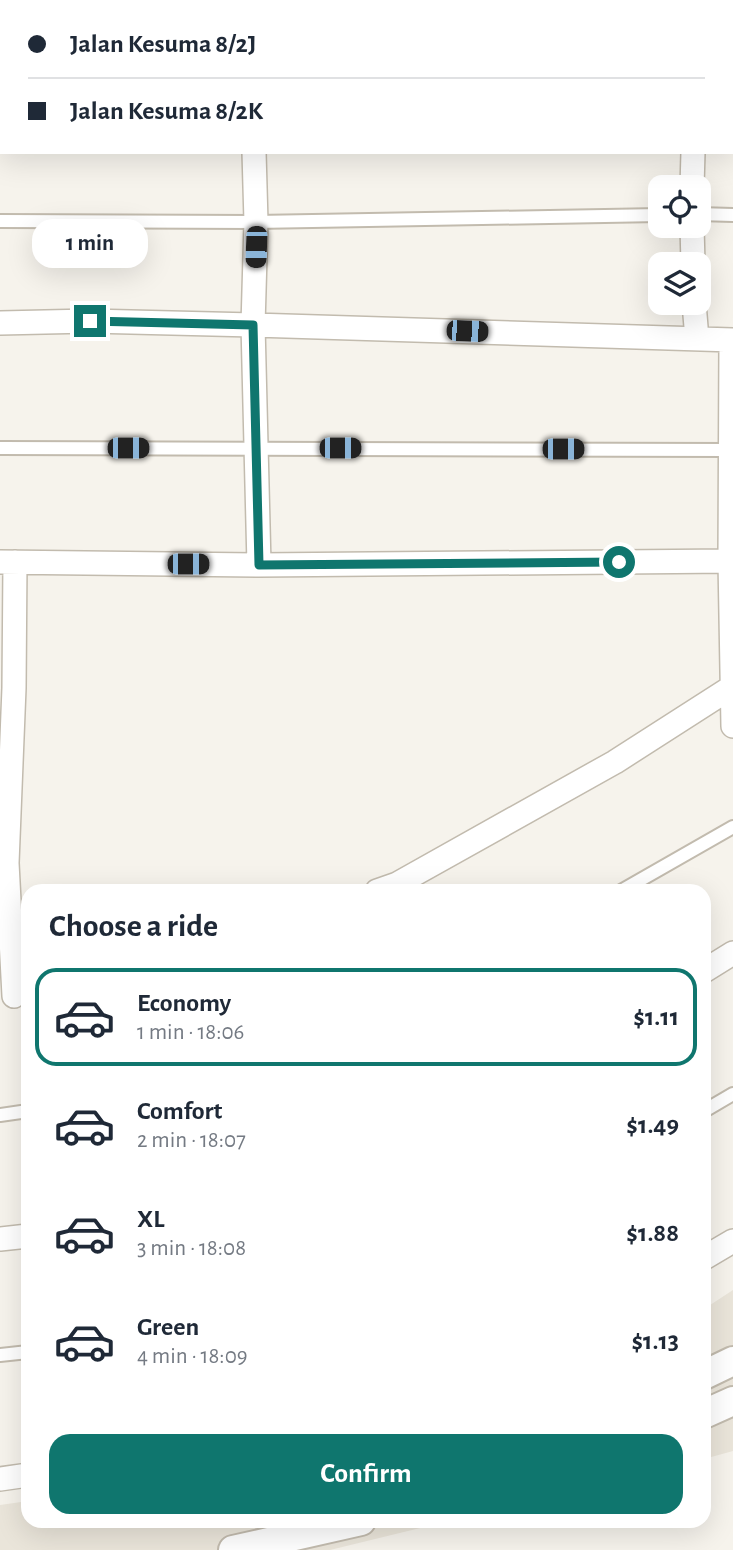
<!DOCTYPE html>
<html lang="en">
<head>
<meta charset="utf-8">
<style>
  :root { --surface:#fff; --page:#f6f6f7; --text:#1f2937; --muted:#747a83; --line:#e0e1e3; --accent:#0f766e }
  body { margin:0; font-family:"Alegreya Sans",sans-serif; background:var(--page); color:var(--text); height:100vh; display:flex; flex-direction:column; font-size:26px; white-space:nowrap }
  * { box-sizing:border-box; margin:0 }
  p { font-size:23px; color:var(--muted) }
  .icon { flex:none; width:38px; height:38px; fill:none; stroke:currentColor; stroke-width:2; stroke-linecap:round; stroke-linejoin:round }
  .map { position:relative; flex:1; overflow:hidden }
  .details { position:absolute; left:21px; top:884px; width:690px; height:644px; display:flex; flex-direction:column; background:var(--surface); border-radius:21px; box-shadow:0 7px 28px #0002 }
  .details>* { flex:none }
  .banner { position:absolute; left:0px; top:0px; width:733px; height:154px; box-shadow:0 7px 28px #0002; display:grid; align-content:center; height:154px; padding:0 28px; background:var(--surface) }
  .controls { position:absolute; left:648px; top:175px; display:grid; gap:14px }
  .controls a { display:grid; place-items:center; width:63px; height:63px; border-radius:14px; background:var(--surface); box-shadow:0 7px 28px #0002; font-size:35px }
  .end { position:absolute; width:32px; height:32px; margin:-16px; border:9px solid #0f766e; background:#fff; box-shadow:0 0 0 4px #fff }
  .from { border-radius:50% }
  .bubble { position:absolute; height:49px; border-radius:21px; background:var(--surface); box-shadow:0 7px 28px #0002; font-size:23px; font-weight:700; line-height:49px; text-align:center }
  .car { position:absolute; width:21px; height:42px; margin:-21px -10px; border-radius:9px; box-shadow:0 0 5px 2px #0007; background:linear-gradient(#222 24%,#8ab4d8 0 40%,#222 0 76%,#8ab4d8 0 86%,#222 0) }
  .banner b { display:flex; align-items:center; gap:24px; height:66px; font-size:26px }
  .banner b+b { border-top:2px solid var(--line) }
  .banner i { width:18px; height:18px; background:var(--text) }
  ul { padding:0; list-style:none }
  li { display:flex; align-items:center; gap:21px; height:98px; margin:0 14px 10px; padding:0 14px; border:4px solid transparent; border-radius:21px }
  li div { flex:1 }
  li b { display:block; font-size:26px }
  li em { font-style:normal; font-weight:700 }
  li.on { border-color:var(--accent) }
  li>.icon { width:63px; height:63px; stroke-width:1.5 }
  h2 { padding:0 28px; font-size:32px; line-height:84px }
  .action { display:flex; gap:14px; margin-top:auto; padding:14px 28px }
  .action a { flex:1; height:80px; border-radius:21px; background:var(--accent); color:#fff; font-size:28px; font-weight:700; line-height:80px; text-align:center }
  .map>svg:first-child { display:block }
</style>
</head>
<body>
<div class="map">
<svg width="733" height="1550" viewBox="0 0 733 1550">
  <rect width="100%" height="100%" fill="#f6f3ec"/>
  <path fill="#eae5da" d="M0 0H733V72L732 2H2V65Z
    M733 1290V1451L704 1459V1309Z
    M28 1501V1521H449L330 1550H0V1505Z"/>
  <g fill="none" stroke-linecap="round" stroke-linejoin="round">
    <defs>
      <path id="service" d="M698 214 733 215
        M0 221 256 222 660 215
        M0 448 731 450
        M621 891 733 827
        M704 1111 733 1094
        M0 1115 28 1111
        M0 1355 28 1352"/>
      <path id="minor" d="M0 31H2
        M732 36H733
        M0 94H2
        M732 109H733
        M254 152 256 222 253 325 259 565
        M692 187 693 152
        M692 226 693 264
        M694 303 697 339
        M0 323 90 321 253 325 733 340
        M731 340 730 561 733 726
        M0 562 259 565 730 561
        M377 891 397 884 615 762 732 687
        M704 971 733 953
        M14 996 7 863 14 688 15 562
        M0 1239 28 1236
        M704 1258 733 1241
        M0 1479 28 1475"/>
      <path id="tertiary" d="M704 1375 733 1361
        M704 1414 733 1401
        M233 1550 361 1521"/>
    </defs>
    <use href="#service" stroke="#c2bbae" stroke-width="16"/>
    <use href="#minor" stroke="#c2bbae" stroke-width="26"/>
    <use href="#tertiary" stroke="#c2bbae" stroke-width="32"/>
    <use href="#service" stroke="#fff" stroke-width="12"/>
    <use href="#minor" stroke="#fff" stroke-width="23"/>
    <use href="#tertiary" stroke="#fff" stroke-width="28"/>
  </g>
  <g fill="none" stroke-linecap="round" stroke-linejoin="round">
    <path stroke="#0f766e" stroke-width="9" d="M90 321 253 325 259 565 619 562"/>
  </g>
</svg>
<div class="controls">
<a><svg class="icon" aria-label="locate" viewBox="0 0 24 24"><circle cx="12" cy="12" r="6"/><path d="M12 2v4M12 18v4M2 12h4M18 12h4"/></svg></a>
<a><svg class="icon" aria-label="layers" viewBox="0 0 24 24"><path d="M12 4l9 5-9 5-9-5zM3 14l9 5 9-5"/></svg></a>
</div>
<i class="end from" style="left:619px;top:562px"></i>
<i class="end" style="left:90px;top:321px"></i>
<div class="bubble" style="left:32px;top:219px;width:116px">1 min</div>
<i class="car" style="left:256px;top:247px;rotate:182deg"></i>
<i class="car" style="left:467px;top:331px;rotate:92deg"></i>
<i class="car" style="left:128px;top:448px;rotate:90deg"></i>
<i class="car" style="left:340px;top:448px;rotate:90deg"></i>
<i class="car" style="left:563px;top:449px;rotate:90deg"></i>
<i class="car" style="left:188px;top:564px;rotate:90deg"></i>
<div class="banner">
<b><i class="from"></i>Jalan Kesuma 8/2J</b>
<b><i></i>Jalan Kesuma 8/2K</b>
</div>
<section class="details">
<h2>Choose a ride</h2>
<ul>
<li class="on"><svg class="icon" aria-label="car" viewBox="0 0 24 24"><path d="M5 17H2v-5l4-1 3-4h7l3 4 3 1v5h-3M9 17h6M6 11h13"/><circle cx="7" cy="17" r="2"/><circle cx="17" cy="17" r="2"/></svg><div><b>Economy</b><p>1 min · 18:06</p></div><em>$1.11</em></li>
<li><svg class="icon" aria-label="car" viewBox="0 0 24 24"><path d="M5 17H2v-5l4-1 3-4h7l3 4 3 1v5h-3M9 17h6M6 11h13"/><circle cx="7" cy="17" r="2"/><circle cx="17" cy="17" r="2"/></svg><div><b>Comfort</b><p>2 min · 18:07</p></div><em>$1.49</em></li>
<li><svg class="icon" aria-label="car" viewBox="0 0 24 24"><path d="M5 17H2v-5l4-1 3-4h7l3 4 3 1v5h-3M9 17h6M6 11h13"/><circle cx="7" cy="17" r="2"/><circle cx="17" cy="17" r="2"/></svg><div><b>XL</b><p>3 min · 18:08</p></div><em>$1.88</em></li>
<li><svg class="icon" aria-label="car" viewBox="0 0 24 24"><path d="M5 17H2v-5l4-1 3-4h7l3 4 3 1v5h-3M9 17h6M6 11h13"/><circle cx="7" cy="17" r="2"/><circle cx="17" cy="17" r="2"/></svg><div><b>Green</b><p>4 min · 18:09</p></div><em>$1.13</em></li>
</ul>
<div class="action"><a>Confirm</a></div>
</section>
</div>
</body>
</html>
